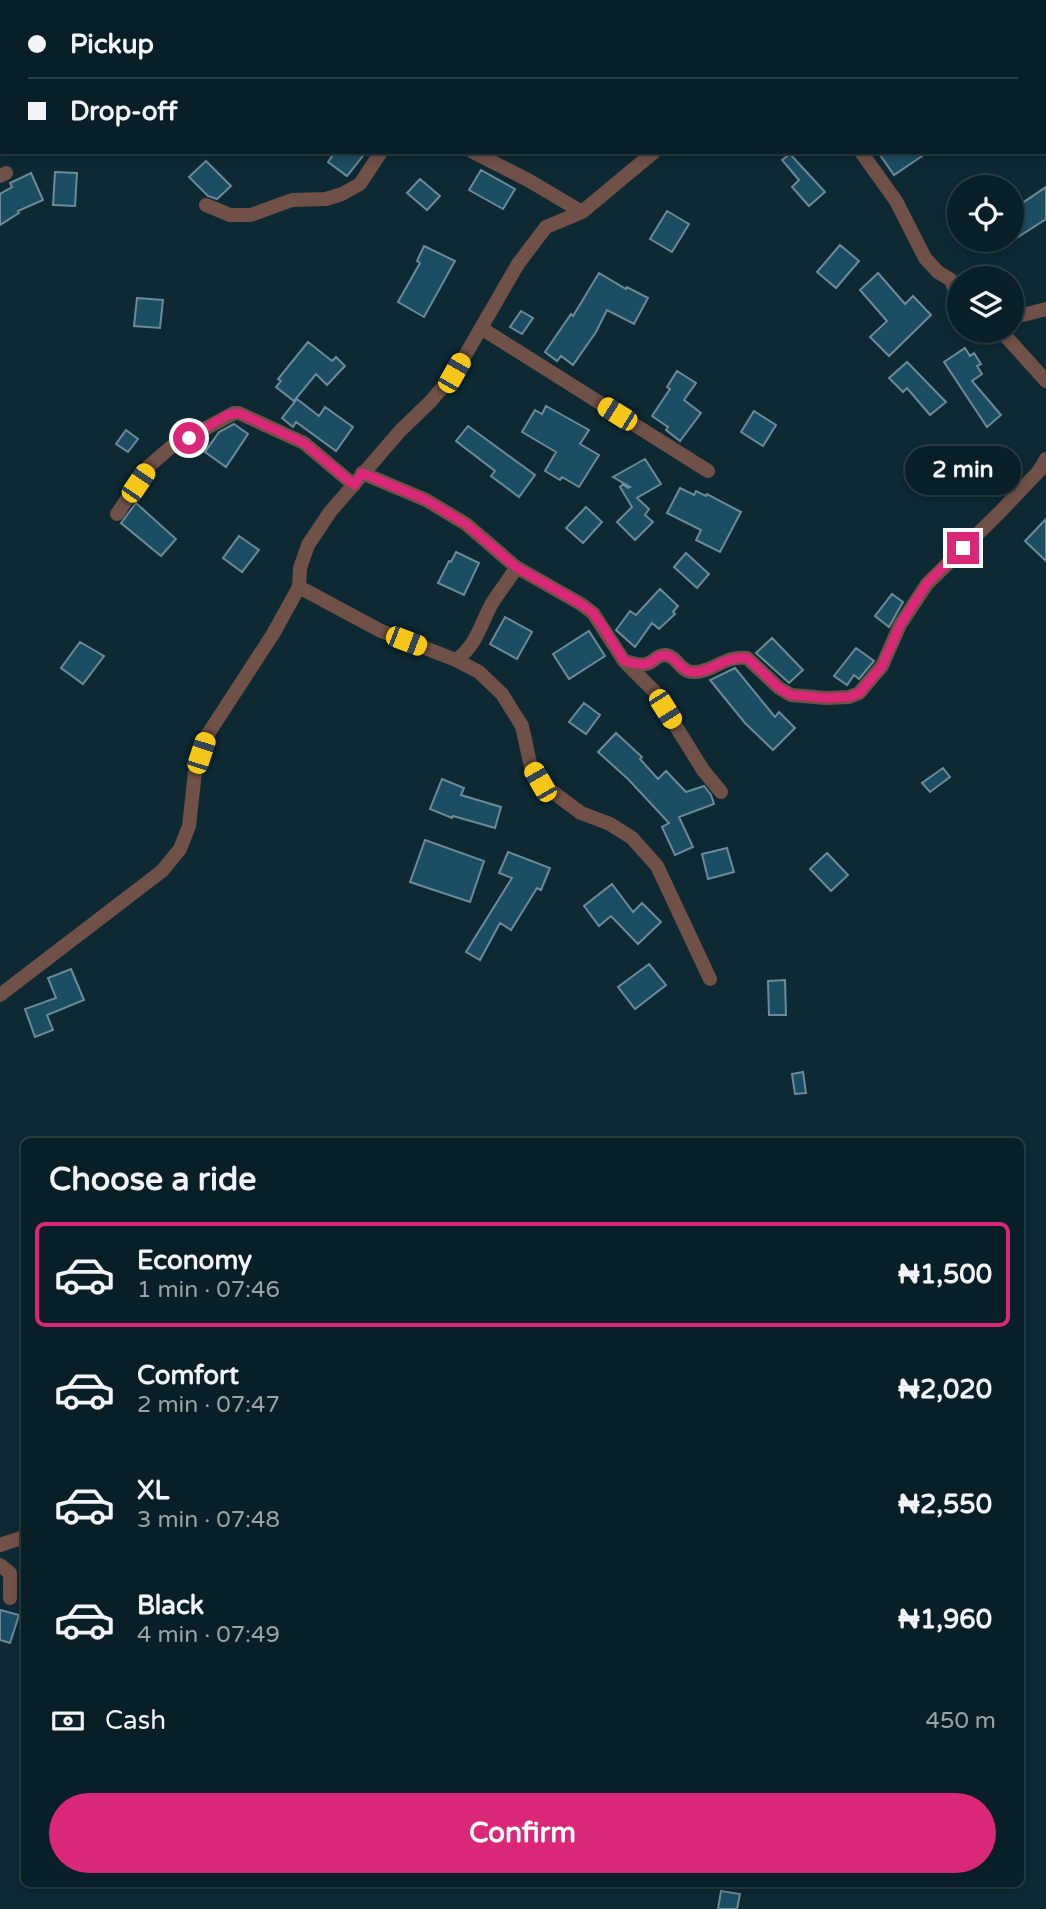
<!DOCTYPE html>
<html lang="en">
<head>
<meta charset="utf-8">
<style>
  :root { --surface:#091f27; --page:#172c33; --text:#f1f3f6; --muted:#99a2a7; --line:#293d44; --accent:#db2777 }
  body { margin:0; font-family:"Varela Round",sans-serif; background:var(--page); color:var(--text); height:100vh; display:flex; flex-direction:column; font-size:26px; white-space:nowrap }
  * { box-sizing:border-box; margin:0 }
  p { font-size:23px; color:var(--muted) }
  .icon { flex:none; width:38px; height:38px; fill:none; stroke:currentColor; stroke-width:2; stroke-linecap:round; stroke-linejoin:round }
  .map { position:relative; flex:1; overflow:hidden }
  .details { position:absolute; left:21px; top:1138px; width:1003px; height:749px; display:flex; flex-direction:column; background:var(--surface); border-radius:10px; box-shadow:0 4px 10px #0003,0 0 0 2px var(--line) }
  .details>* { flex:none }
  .banner { position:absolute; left:0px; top:0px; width:1046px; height:154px; box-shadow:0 4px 10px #0003,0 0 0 2px var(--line); display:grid; align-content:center; height:154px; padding:0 28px; background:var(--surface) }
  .buttons { position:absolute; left:947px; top:175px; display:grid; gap:14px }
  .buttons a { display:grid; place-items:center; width:77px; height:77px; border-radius:50%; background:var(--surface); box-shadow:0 4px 10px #0003,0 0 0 2px var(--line); font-size:35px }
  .end { position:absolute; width:32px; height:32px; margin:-16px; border:9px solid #db2777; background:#fff; box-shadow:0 0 0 4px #fff }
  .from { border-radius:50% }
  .bubble { position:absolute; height:49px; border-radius:24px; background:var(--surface); box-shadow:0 4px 10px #0003,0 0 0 2px var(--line); font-size:23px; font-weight:700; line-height:49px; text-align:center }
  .car { position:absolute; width:21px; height:42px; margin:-21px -10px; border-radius:9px; box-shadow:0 0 5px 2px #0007; background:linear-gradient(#f5c518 24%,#345 0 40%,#f5c518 0 76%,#345 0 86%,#f5c518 0) }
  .banner b { display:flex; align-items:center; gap:24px; height:66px; font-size:26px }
  .banner b+b { border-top:2px solid var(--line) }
  .banner i { width:18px; height:18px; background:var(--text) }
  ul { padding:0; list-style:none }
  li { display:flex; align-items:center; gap:21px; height:105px; margin:0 14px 10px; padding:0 14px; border:4px solid transparent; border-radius:10px }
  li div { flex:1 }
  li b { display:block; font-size:26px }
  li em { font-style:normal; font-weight:700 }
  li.on { border-color:var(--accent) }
  li>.icon { width:63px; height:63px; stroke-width:1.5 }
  h2 { padding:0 28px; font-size:32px; line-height:84px }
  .pay { display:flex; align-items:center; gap:18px; height:77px; padding:0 28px; font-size:26px }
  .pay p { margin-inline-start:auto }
  .primary-button { display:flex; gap:14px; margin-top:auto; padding:14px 28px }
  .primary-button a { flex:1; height:80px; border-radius:42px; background:var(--accent); color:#fff; font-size:28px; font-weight:700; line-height:80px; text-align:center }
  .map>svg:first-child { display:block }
</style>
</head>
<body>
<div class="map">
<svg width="1046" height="1909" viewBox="0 0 1046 1909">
  <rect width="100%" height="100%" fill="#0c2934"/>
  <path fill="#1c4e63" stroke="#6c8a98" stroke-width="2" d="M335 152H366L347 176 328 162Z
    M878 152H928L894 175Z
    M790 154 825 192 809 206 792 187 799 180 782 160Z
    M206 161 231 186 217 199 208 196 189 177Z
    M481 170 515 189 503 209 469 190Z
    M55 172 77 173 75 206 53 205Z
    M31 173 43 200 18 211 19 213 0 225V194L12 187 10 183Z
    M420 179 440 196 427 210 407 193Z
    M1046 187V219L1012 241V210Z
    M667 211 689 224 672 252 650 239Z
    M840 245 859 261 836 288 817 272Z
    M424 246 455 261 424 317 398 302 420 263 417 261Z
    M599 273 626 289 627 287 648 298 634 324 607 310 596 332 573 365 561 356 557 361 545 352 571 314 573 316Z
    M878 273 905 304 913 296 931 315 889 356 870 337 887 321 860 290Z
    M137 298 163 300 160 328 134 326Z
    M521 311 533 318 522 334 510 327Z
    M308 342 332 361 336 357 345 366 327 385 316 374 294 401 276 387 281 381 278 379Z
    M965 348 970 356 974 353 981 364 977 366 982 374 972 381 1001 415 987 427 944 362Z
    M907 362 946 402 930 415 907 388 903 392 889 378Z
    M677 371 696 383 684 400 701 413 680 441 666 430 668 427 652 416 670 389 667 387Z
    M297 399 319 416 325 407 353 427 336 451 296 422 293 427 282 418Z
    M546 406 589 430 580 444 599 455 579 487 562 477 560 480 545 471 556 452 522 432 535 410 542 414Z
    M754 411 776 425 763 446 741 432Z
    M234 424 248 434 226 467 205 452 219 432Z
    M468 426 535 475 519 497 491 476 495 471 456 441Z
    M126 430 138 439 128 452 116 444Z
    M645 459 661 484 637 498 649 509 645 515 653 522 635 540 617 522 632 507 620 487 623 484 628 488 630 487 613 477Z
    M680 488 694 495 696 491 706 496 707 494 741 512 720 552 696 540 701 530 667 513Z
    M136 503 176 539 161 556 121 523Z
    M586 507 602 522 583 543 566 528Z
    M1046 519V561L1025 541Z
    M239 536 259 550 242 572 223 558Z
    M456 552 479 563 464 595 438 583 449 561 451 562Z
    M686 553 709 574 697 588 674 567Z
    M660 589 678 606 673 612 675 614 659 629 652 623 635 647 616 630 630 611 636 615Z
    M892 594 903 602 889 627 875 616Z
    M505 617 532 632 517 659 490 644Z
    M589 631 605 656 569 679 553 654Z
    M772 638 803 670 789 683 756 653Z
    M80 642 104 656 83 684 61 668Z
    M856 648 874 661 859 679 854 675 847 685 834 676Z
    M735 668 775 717 779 712 795 728 773 750 745 723 710 680Z
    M584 703 600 715 586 734 569 722Z
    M616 733 642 757 640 759 658 779 666 771 686 792 704 786 711 795 714 804 679 817 693 847 675 855 662 827 669 823 628 779 598 752Z
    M943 768 950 777 930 792 922 783Z
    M442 779 464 788 461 795 501 807 495 828 453 816 452 818 430 809Z
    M425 840 484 861 470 902 410 882Z
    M727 848 734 872 708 879 702 854Z
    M508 852 550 868 541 890 537 888 511 930 500 923 480 960 466 952 512 878 499 873Z
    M827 853 848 875 831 891 810 869Z
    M612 884 633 912 642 903 661 922 638 944 611 916 599 926 584 906Z
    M649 964 666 985 635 1009 618 987Z
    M71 969 84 1000 47 1015 53 1030 35 1037 25 1009 56 998 48 978Z
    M785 980 786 1015H769L768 981Z
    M803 1072 806 1093 795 1094 792 1074Z
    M0 1610 19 1615 10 1643 0 1640Z
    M721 1891 740 1894 737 1909H718Z"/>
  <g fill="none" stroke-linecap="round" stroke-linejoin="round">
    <path stroke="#715047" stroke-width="14" d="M877 0 881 2
      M1045 35 1046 33
      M1045 117 1046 119
      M473 152 528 180 582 212
      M861 152 896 201 925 258 938 272 951 280 959 301
      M0 176 6 173
      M206 205 230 215H251L292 200 326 199 342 194 360 184 381 152
      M1012 314 1023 315 1046 309
      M481 328 708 471
      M1001 331 1046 381
      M362 473 426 500 466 524 516 567 581 604 593 613 624 661 654 691 703 770 721 792
      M117 514 149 466 171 447 234 413H239L304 443 354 485
      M299 587 381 631 456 660 479 672 502 694 522 726 531 767 539 782 581 813 610 824 632 838 657 866 710 979
      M456 660C476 646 480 626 491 605 499 591 509 581 516 567
      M624 661C630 662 639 666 646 664 654 663 656 654 666 655 677 656 680 672 693 672 712 673 724 655 747 658L779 688 791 695 826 698 849 697 859 693 882 666 900 625 927 584 1000 512 1039 471 1046 459
      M0 995 162 871 180 849 189 826 195 772 208 734 273 634 299 587 300 568 308 545 330 512 400 431 430 402 455 373 518 264 546 227 582 212 654 152
      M0 1545 24 1537
      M0 1565 10 1573V1598"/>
  </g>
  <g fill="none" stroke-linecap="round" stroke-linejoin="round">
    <path stroke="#db2777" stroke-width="9" d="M189 438 227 415 239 413 304 443 354 485 362 473 426 500 466 524 516 567 581 604 593 613 601 624 624 661C630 662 639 666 646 664 654 663 656 654 665 655 677 656 680 672 693 672 712 673 724 655 747 658L779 688 791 695 826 698 849 697 859 693 882 666 900 625 927 583 963 548"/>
  </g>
</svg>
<div class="buttons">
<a><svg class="icon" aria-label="locate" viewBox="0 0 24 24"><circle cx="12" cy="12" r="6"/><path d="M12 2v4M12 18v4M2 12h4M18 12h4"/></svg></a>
<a><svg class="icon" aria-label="layers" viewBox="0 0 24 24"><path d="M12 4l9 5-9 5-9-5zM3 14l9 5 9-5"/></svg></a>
</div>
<i class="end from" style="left:189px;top:438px"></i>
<i class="end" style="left:963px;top:548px"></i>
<div class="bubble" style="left:905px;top:446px;width:116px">2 min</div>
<i class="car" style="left:454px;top:373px;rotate:30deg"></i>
<i class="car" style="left:617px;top:414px;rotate:302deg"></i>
<i class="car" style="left:138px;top:483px;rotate:34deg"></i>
<i class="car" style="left:406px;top:641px;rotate:111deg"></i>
<i class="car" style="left:665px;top:709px;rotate:148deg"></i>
<i class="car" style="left:201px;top:753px;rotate:18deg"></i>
<i class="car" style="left:540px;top:782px;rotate:330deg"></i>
<div class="banner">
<b><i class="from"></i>Pickup</b>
<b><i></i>Drop-off</b>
</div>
<section class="details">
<h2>Choose a ride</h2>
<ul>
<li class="on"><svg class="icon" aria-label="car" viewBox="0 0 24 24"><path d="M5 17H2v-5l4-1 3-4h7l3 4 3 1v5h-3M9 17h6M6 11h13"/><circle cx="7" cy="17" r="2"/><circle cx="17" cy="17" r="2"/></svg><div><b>Economy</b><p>1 min · 07:46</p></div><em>₦1,500</em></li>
<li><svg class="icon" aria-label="car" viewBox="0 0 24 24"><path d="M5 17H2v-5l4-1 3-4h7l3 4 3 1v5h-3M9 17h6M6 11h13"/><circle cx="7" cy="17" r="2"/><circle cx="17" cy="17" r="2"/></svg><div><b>Comfort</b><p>2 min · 07:47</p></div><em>₦2,020</em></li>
<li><svg class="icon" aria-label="car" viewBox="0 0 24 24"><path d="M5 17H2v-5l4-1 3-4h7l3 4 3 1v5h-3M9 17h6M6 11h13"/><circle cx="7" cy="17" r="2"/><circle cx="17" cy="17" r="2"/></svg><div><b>XL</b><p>3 min · 07:48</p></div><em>₦2,550</em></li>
<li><svg class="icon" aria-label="car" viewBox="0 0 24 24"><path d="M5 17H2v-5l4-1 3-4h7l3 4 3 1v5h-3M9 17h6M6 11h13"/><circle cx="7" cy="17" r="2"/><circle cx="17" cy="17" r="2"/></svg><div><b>Black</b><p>4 min · 07:49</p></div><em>₦1,960</em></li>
</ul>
<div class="pay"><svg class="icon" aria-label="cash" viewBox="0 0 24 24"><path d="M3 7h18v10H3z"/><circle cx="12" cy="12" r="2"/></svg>Cash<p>450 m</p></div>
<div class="primary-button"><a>Confirm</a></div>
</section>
</div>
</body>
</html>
